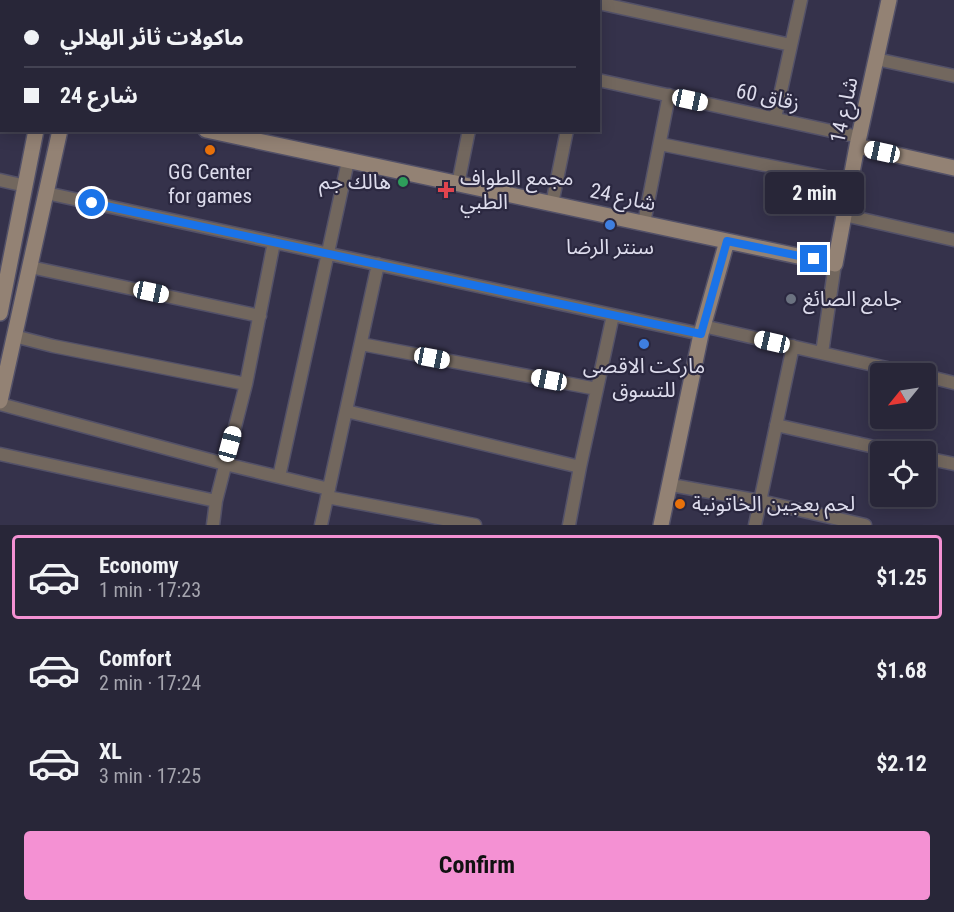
<!DOCTYPE html>
<html lang="en">
<head>
<meta charset="utf-8">
<style>
  :root { --surface:#282638; --page:#302e40; --text:#f1f3f6; --muted:#a5a5ae; --line:#444353; --accent:#f491d3 }
  body { margin:0; font-family:"Roboto Condensed","Noto Sans Arabic",sans-serif; background:var(--page); color:var(--text); height:100vh; display:flex; flex-direction:column; font-size:22px; white-space:nowrap }
  * { box-sizing:border-box; margin:0 }
  p { font-size:20px; color:var(--muted) }
  .icon { flex:none; width:33px; height:33px; fill:none; stroke:currentColor; stroke-width:2; stroke-linecap:round; stroke-linejoin:round }
  .map { position:relative; height:525px; overflow:hidden }
  .sheet { display:flex; flex-direction:column; background:var(--surface); flex:1 }
  .sheet>* { flex:none }
  .banner { position:absolute; left:0px; top:0px; width:600px; height:132px; box-shadow:0 3px 15px #0003,0 0 0 2px var(--line); display:grid; align-content:center; height:132px; padding:0 24px; background:var(--surface) }
  .needle { width:39px; rotate:240deg }
  .fabs { position:absolute; left:870px; top:363px; display:grid; gap:12px }
  .fabs a { display:grid; place-items:center; width:66px; height:66px; border-radius:6px; background:var(--surface); box-shadow:0 3px 15px #0003,0 0 0 2px var(--line); font-size:30px }
  .end { position:absolute; width:27px; height:27px; margin:-14px; border:8px solid #1a73e8; background:#fff; box-shadow:0 0 0 3px #fff }
  .from { border-radius:50% }
  .bubble { position:absolute; height:42px; border-radius:6px; background:var(--surface); box-shadow:0 3px 15px #0003,0 0 0 2px var(--line); font-size:20px; font-weight:700; line-height:42px; text-align:center }
  .car { position:absolute; width:18px; height:36px; margin:-18px -9px; border-radius:8px; box-shadow:0 0 4px 2px #0007; background:linear-gradient(#fff 24%,#345 0 40%,#fff 0 76%,#345 0 86%,#fff 0) }
  .banner b { display:flex; align-items:center; gap:21px; height:57px; font-size:22px }
  .banner b+b { border-top:2px solid var(--line) }
  .banner i { width:15px; height:15px; background:var(--text) }
  ul { padding:10px 0 0; list-style:none }
  li { display:flex; align-items:center; gap:18px; height:84px; margin:0 12px 9px; padding:0 12px; border:3px solid transparent; border-radius:6px }
  li div { flex:1 }
  li b { display:block; font-size:22px }
  li em { font-style:normal; font-weight:700 }
  li.current { border-color:var(--accent) }
  li>.icon { width:54px; height:54px; stroke-width:1.5 }
  .primary-button { display:flex; gap:12px; margin-top:auto; padding:12px 24px }
  .primary-button a { flex:1; height:69px; border-radius:6px; background:var(--accent); color:#111; font-size:24px; font-weight:700; line-height:69px; text-align:center }
  .map>svg:first-child { display:block }
</style>
</head>
<body>
<div class="map">
<svg width="954" height="525" viewBox="0 0 954 525">
  <rect width="100%" height="100%" fill="#35324b"/>
  <g fill="none" stroke-linecap="round" stroke-linejoin="round">
    <defs>
      <path id="street" d="M584 0 591 2
        M467 2 468 0
        M526 2V0
        M598 3 791 45
        M876 59 954 76
        M598 80 859 137
        M775 118 801 0
        M660 144 850 182
        M0 180 26 186
        M458 184 469 130
        M46 193 701 334
        M552 204 567 130
        M844 215 954 240
        M644 223 669 95
        M30 267 260 316
        M703 326 913 374
        M14 336 53 346 246 384
        M361 344 597 389
        M822 353 835 264
        M926 376 954 383
        M0 404 225 464 329 489
        M346 411 580 467
        M776 425 897 452
        M0 454 216 501
        M926 458 954 464
        M279 477 348 161
        M671 485 760 501 865 525
        M327 497 475 525
        M213 525 216 501 246 384 274 242
        M321 525 378 264
        M569 525 580 467 613 315
        M755 525 793 346"/>
      <path id="secondary" d="M234 2V0
        M252 2V0
        M0 62 2 63
        M0 85H2
        M206 130 835 264 857 146 889 0
        M857 146 954 168
        M0 313 36 130
        M0 401 60 130
        M661 525 701 334 727 241"/>
    </defs>
    <use href="#street" stroke="#535168" stroke-width="15"/>
    <use href="#secondary" stroke="#535168" stroke-width="18"/>
    <use href="#street" stroke="#72675e" stroke-width="12"/>
    <use href="#secondary" stroke="#938274" stroke-width="15"/>
  </g>
  <g fill="none" stroke-linecap="round" stroke-linejoin="round">
    <path stroke="#1a73e8" stroke-width="8" d="M92 203 701 334 727 241 814 259"/>
  </g>
  <g fill="#e8710a" stroke="#2b2840" stroke-width="2">
    <circle cx="210" cy="150" r="6"/>
    <circle cx="680" cy="504" r="6"/>
  </g>
  <circle fill="#2e9e5b" stroke="#2b2840" stroke-width="2" cx="403" cy="182" r="6"/>
  <path fill="#e0444e" stroke="#2b2840" stroke-width="2" d="M443 181h6v6h6v6h-6v6h-6v-6h-6v-6h6z"/>
  <g fill="#3f7fe0" stroke="#2b2840" stroke-width="2">
    <circle cx="610" cy="225" r="6"/>
    <circle cx="644" cy="344" r="6"/>
  </g>
  <circle fill="#6b7280" stroke="#2b2840" stroke-width="2" cx="791" cy="299" r="6"/>
  <g text-anchor="middle" stroke-width="4.5" stroke-linejoin="round" paint-order="stroke">
    <g font-size="21" fill="#dddcec" stroke="#2b2840">
      <text transform="translate(768 97) rotate(12)" y="7">زقاق 60</text>
      <text transform="translate(844 110) rotate(-78)" y="7">شارع 14</text>
      <text transform="translate(623 197) rotate(12)" y="7">شارع 24</text>
    </g>
    <g font-size="21" fill="#dddcec" stroke="#2b2840">
      <text x="210" y="179">GG Center<tspan x="210" dy="24">for games</tspan></text>
      <text x="460" y="185" text-anchor="start">مجمع الطواف<tspan x="460" dy="24">الطبي</tspan></text>
      <text x="391" y="189" text-anchor="end">هالك جم</text>
      <text x="610" y="254">سنتر الرضا</text>
      <text x="803" y="306" text-anchor="start">جامع الصائغ</text>
      <text x="644" y="373">ماركت الاقصى<tspan x="644" dy="24">للتسوق</tspan></text>
      <text x="692" y="511" text-anchor="start">لحم بعجين الخاتونية</text>
    </g>
  </g>
</svg>
<div class="fabs">
<a><svg class="needle" viewBox="-14 -14 28 28"><path d="M0-13l5 13h-10z" fill="#e53935"/><path d="M0 13l5-13h-10z" fill="#a5a5ae"/></svg></a>
<a><svg class="icon" aria-label="locate" viewBox="0 0 24 24"><circle cx="12" cy="12" r="6"/><path d="M12 2v4M12 18v4M2 12h4M18 12h4"/></svg></a>
</div>
<i class="end from" style="left:92px;top:203px"></i>
<i class="end" style="left:814px;top:259px"></i>
<div class="bubble" style="left:765px;top:172px;width:99px">2 min</div>
<i class="car" style="left:690px;top:100px;rotate:102deg"></i>
<i class="car" style="left:882px;top:152px;rotate:282deg"></i>
<i class="car" style="left:151px;top:292px;rotate:102deg"></i>
<i class="car" style="left:772px;top:342px;rotate:283deg"></i>
<i class="car" style="left:432px;top:358px;rotate:101deg"></i>
<i class="car" style="left:549px;top:380px;rotate:281deg"></i>
<i class="car" style="left:230px;top:444px;rotate:15deg"></i>
<div class="banner">
<b><i class="from"></i>ماكولات ثائر الهلالي</b>
<b><i></i>شارع 24</b>
</div>
</div>
<section class="sheet">
<ul>
<li class="current"><svg class="icon" aria-label="car" viewBox="0 0 24 24"><path d="M5 17H2v-5l4-1 3-4h7l3 4 3 1v5h-3M9 17h6M6 11h13"/><circle cx="7" cy="17" r="2"/><circle cx="17" cy="17" r="2"/></svg><div><b>Economy</b><p>1 min · 17:23</p></div><em>$1.25</em></li>
<li><svg class="icon" aria-label="car" viewBox="0 0 24 24"><path d="M5 17H2v-5l4-1 3-4h7l3 4 3 1v5h-3M9 17h6M6 11h13"/><circle cx="7" cy="17" r="2"/><circle cx="17" cy="17" r="2"/></svg><div><b>Comfort</b><p>2 min · 17:24</p></div><em>$1.68</em></li>
<li><svg class="icon" aria-label="car" viewBox="0 0 24 24"><path d="M5 17H2v-5l4-1 3-4h7l3 4 3 1v5h-3M9 17h6M6 11h13"/><circle cx="7" cy="17" r="2"/><circle cx="17" cy="17" r="2"/></svg><div><b>XL</b><p>3 min · 17:25</p></div><em>$2.12</em></li>
</ul>
<div class="primary-button"><a>Confirm</a></div>
</section>
</body>
</html>
